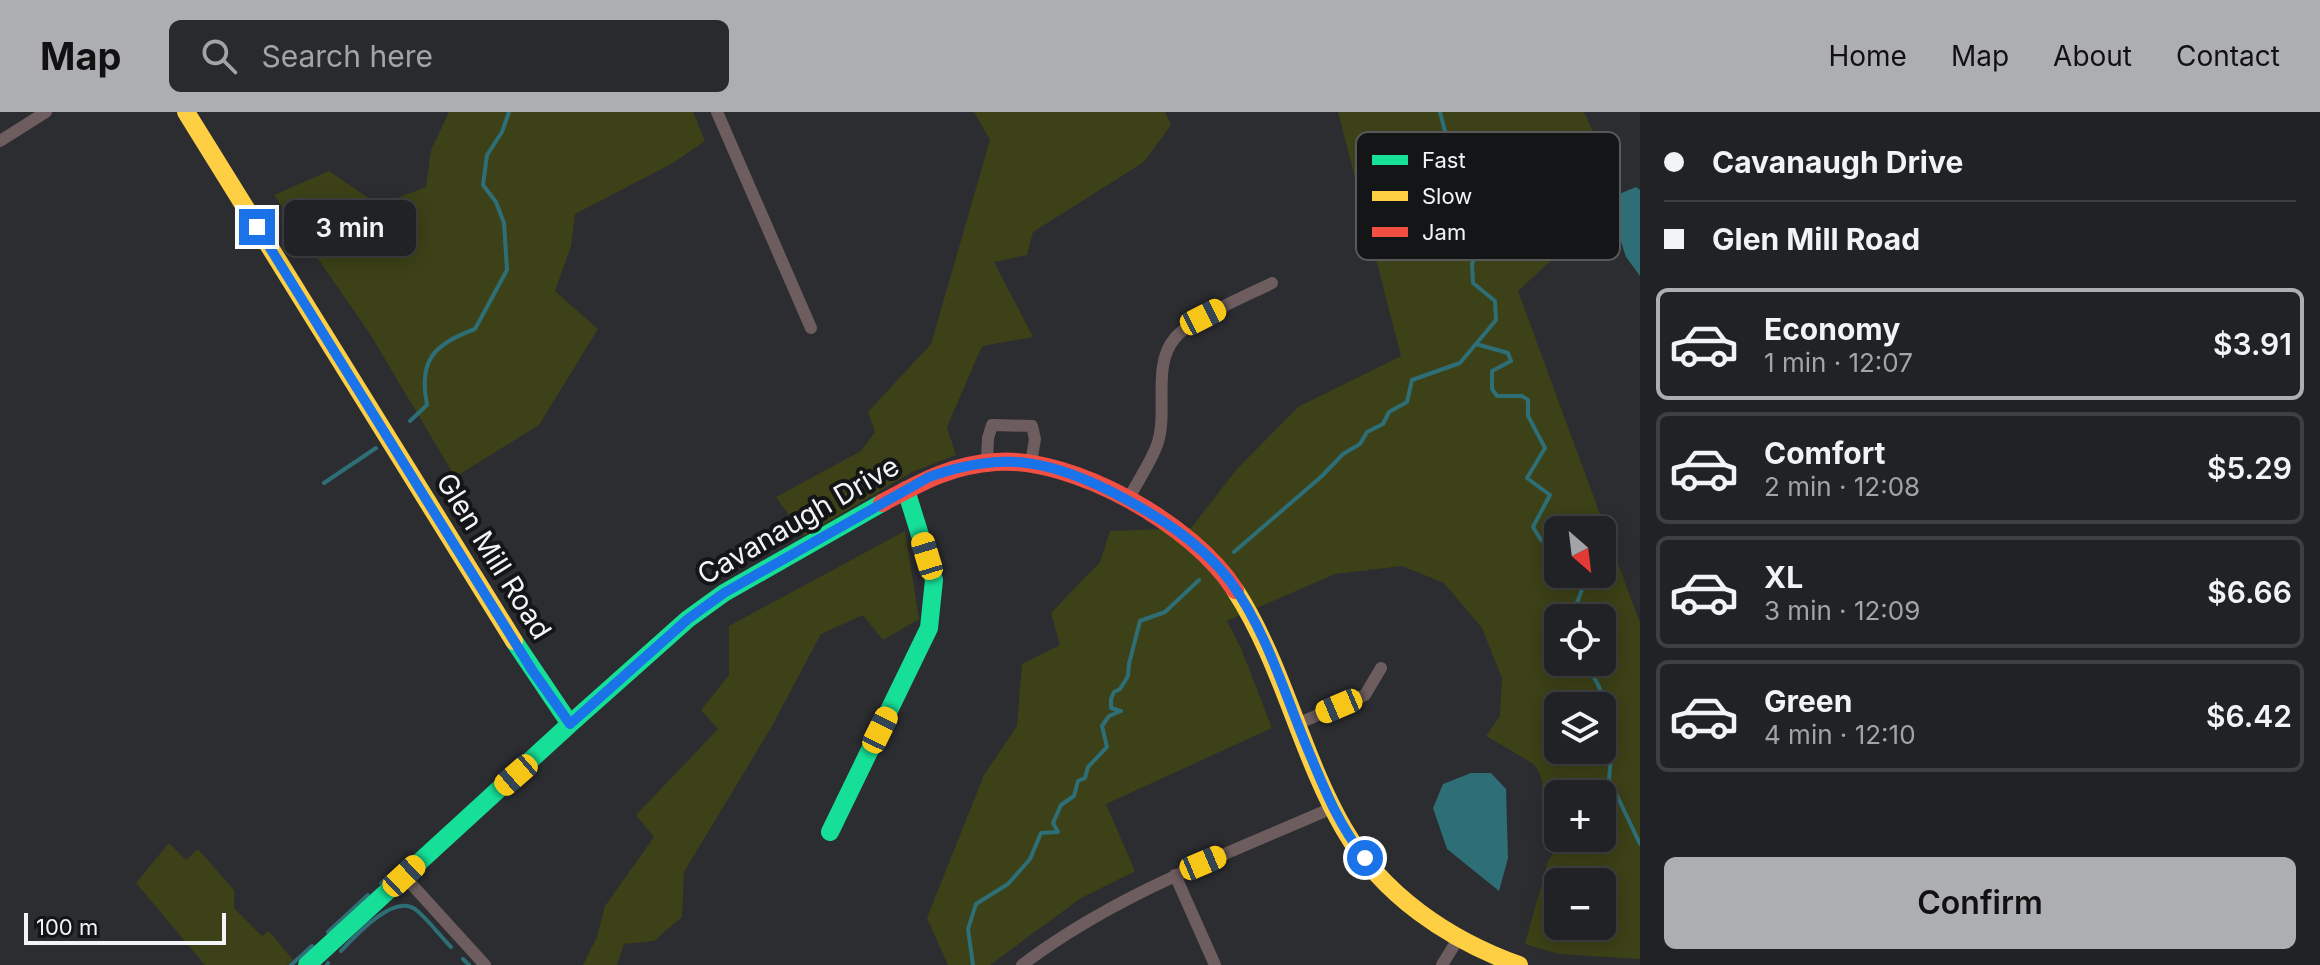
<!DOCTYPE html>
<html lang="en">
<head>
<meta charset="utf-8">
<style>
  :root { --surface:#212225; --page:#292a2d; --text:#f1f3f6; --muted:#a2a4a7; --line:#3e3f42; --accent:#adaeb2 }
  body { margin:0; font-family:Inter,sans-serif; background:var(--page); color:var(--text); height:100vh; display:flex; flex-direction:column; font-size:30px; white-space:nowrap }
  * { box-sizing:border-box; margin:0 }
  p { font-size:26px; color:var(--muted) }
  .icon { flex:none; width:44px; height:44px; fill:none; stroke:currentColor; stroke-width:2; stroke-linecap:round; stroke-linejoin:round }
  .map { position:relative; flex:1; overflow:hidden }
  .details { display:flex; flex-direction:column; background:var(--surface); width:680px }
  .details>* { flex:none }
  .guide { display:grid; align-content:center; height:176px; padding:0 24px; background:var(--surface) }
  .needle { width:52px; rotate:152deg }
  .buttons { position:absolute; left:1544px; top:404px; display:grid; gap:16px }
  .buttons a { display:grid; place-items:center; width:72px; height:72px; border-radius:12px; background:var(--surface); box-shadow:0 4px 20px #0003,0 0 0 2px var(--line); font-size:40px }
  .scale { position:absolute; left:24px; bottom:20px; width:202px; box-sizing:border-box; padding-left:8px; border:4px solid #f3f4f7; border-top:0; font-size:22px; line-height:28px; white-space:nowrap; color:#f3f4f7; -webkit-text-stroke:6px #141517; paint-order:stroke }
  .end { position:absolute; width:36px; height:36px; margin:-18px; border:10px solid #1a73e8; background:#fff; box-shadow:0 0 0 4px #fff }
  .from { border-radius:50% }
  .bubble { position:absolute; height:56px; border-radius:12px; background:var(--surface); box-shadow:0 4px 20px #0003,0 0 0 2px var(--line); font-size:26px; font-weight:600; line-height:56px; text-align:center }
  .car { position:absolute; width:24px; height:48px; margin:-24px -12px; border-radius:10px; box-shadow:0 0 6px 2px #0007; background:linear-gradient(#f5c518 24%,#345 0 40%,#f5c518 0 76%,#345 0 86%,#f5c518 0) }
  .guide b { display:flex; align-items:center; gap:28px; height:76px; font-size:30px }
  .guide b+b { border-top:2px solid var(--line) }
  .guide i { width:20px; height:20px; background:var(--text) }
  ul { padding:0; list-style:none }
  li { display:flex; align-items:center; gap:24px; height:112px; margin:0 16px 12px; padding:0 8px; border:4px solid var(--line); border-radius:12px }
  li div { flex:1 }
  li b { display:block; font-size:30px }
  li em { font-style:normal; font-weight:600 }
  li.on { border-color:var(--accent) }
  li>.icon { width:72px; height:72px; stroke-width:1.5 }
  .primary-button { display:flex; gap:16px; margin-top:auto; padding:16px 24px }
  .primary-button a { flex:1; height:92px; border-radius:12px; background:var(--accent); color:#111; font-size:32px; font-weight:600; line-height:92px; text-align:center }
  header { display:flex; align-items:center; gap:48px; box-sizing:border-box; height:112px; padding:0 40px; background:var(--accent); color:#111 }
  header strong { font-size:38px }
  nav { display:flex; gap:44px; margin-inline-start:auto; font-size:28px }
  .search { width:560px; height:72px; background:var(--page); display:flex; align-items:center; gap:20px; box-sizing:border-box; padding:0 28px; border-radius:12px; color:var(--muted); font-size:30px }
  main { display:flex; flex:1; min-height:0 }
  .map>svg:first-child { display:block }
</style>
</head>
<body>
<header>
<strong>Map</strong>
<div class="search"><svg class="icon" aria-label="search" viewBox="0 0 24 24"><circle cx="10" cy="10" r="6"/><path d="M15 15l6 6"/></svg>Search here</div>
<nav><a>Home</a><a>Map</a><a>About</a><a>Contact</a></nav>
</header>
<main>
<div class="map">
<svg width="1640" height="853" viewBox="0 0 1640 853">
  <rect width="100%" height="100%" fill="#2c2d31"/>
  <path fill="#3c4117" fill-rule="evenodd" d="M449 0H693L705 29 673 51 575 102 571 134 555 179 598 217 539 313 455 365 370 222 274 83 329 59 379 93 426 75 431 38Z
    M974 0H1165L1171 13 1144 50 1033 120 1027 143 994 150 1033 225 982 234 947 315 956 343 912 360 804 424 776 385 861 339 875 320 868 300 931 232 990 28Z
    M1338 0H1584L1603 40 1563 79 1571 130 1518 179 1640 511V847L1559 842 1525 832 1548 749 1558 735 1559 726H1602V682H1558V719L1543 699 1542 668 1538 658 1532 651 1486 624 1500 604 1502 566 1482 516 1444 471 1402 454 1335 462 1227 509 1242 539 1272 616 1106 692 1135 759 1081 786 990 853H948L927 806 984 663 1017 614 1022 552 1060 533 1051 501 1100 450 1110 419 1191 416 1237 357 1298 295 1401 244ZM1558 418H1602V462H1558ZM1558 506H1602V550H1558ZM1558 594H1602V638H1558ZM1558 770H1602V814H1558Z
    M905 419 919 507 883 528 863 503 821 522 772 614 684 760 682 805 654 829 624 832 617 853H583L597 825 605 794 654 725 636 703 718 617 701 598 729 563V514Z
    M169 731 186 748 198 737 234 778V796L262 824 269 819 293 848 287 853H205L136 771Z"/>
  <path fill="#2e6e76" d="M1636 75 1640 78V164L1626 145 1607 87Z
    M1471 661H1491L1506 677 1508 746 1499 779 1447 737 1433 696 1443 672Z"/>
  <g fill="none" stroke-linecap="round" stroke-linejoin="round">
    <path stroke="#2e6e76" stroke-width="4" d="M1476 232 1508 241 1511 249 1492 259V277L1497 284H1522L1528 288V304L1545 336 1527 366 1550 383 1533 415 1541 428 1551 431 1558 439
      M410 309 427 293C418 248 434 232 475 217L507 158 504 111 496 90 483 73 487 43 502 20 509 0
      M324 371 376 336
      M1234 440 1322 364 1343 342 1360 332 1367 320 1383 312 1389 300 1407 290 1412 268 1460 251 1496 208 1495 189 1473 171 1472 152 1479 135 1455 99 1461 81 1440 0
      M1576 462 1584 472 1574 499 1576 506
      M1584 550C1600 573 1606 583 1602 611
      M1602 631 1611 646 1609 667 1640 732
      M381 771 393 761
      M328 820 368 783
      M341 839C355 824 393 782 415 797 428 807 439 823 451 835
      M463 847 469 853
      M291 853 312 834
      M327 853 328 851
      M973 853 968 817 976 792 1008 772 1030 747 1041 721 1058 720 1053 711 1061 693 1074 684 1078 669 1085 666 1088 655 1107 635 1102 614 1109 604 1121 599 1111 596V587L1114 580 1120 577 1128 564 1129 552 1140 509 1165 500 1199 468"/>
    <path stroke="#6e5d5f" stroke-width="12" d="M717 0 811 216
      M0 29 46 0
      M987 349 988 326 992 313 1032 314 1035 327 1031 351
      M1128 388C1137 370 1150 352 1157 333 1169 300 1151 254 1175 226 1191 207 1248 183 1272 171
      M1297 612 1365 583 1381 556
      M1175 763 1215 853
      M404 764 485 853
      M1022 853C1117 781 1225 743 1332 696
      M1442 853 1458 827"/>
    <path stroke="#16e098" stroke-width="18" d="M570 612 688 507 724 481 882 391
      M830 720 929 516 934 468 906 378
      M307 853 570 612 514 529"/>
    <path stroke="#ffcf43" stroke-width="18" d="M186 0 514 529
      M1235 478C1283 552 1300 641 1344 717 1382 783 1449 828 1519 853"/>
    <path stroke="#f24e42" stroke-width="18" d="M882 391C921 370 950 353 996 350 1073 344 1194 413 1235 478"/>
  </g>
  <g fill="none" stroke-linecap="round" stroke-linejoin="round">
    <path stroke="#1a73e8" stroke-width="10" d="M257 115 532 558 570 612 688 507 724 481 929 365C998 340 1044 346 1110 379 1153 401 1200 429 1230 469 1268 521 1286 587 1311 645 1326 681 1340 715 1365 746"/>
  </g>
  <g text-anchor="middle" stroke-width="8" stroke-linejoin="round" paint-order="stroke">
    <g font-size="28" fill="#f3f4f7" stroke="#141517">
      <text transform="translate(798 408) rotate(-30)" y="10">Cavanaugh Drive</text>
      <text transform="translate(494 444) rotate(58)" y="10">Glen Mill Road</text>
    </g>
  </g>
  <rect x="1356" y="20" width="264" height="128" rx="12" fill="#141517" stroke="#57585a" stroke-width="2"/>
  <rect x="1372" y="43" width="36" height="10" fill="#16e098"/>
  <rect x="1372" y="79" width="36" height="10" fill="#ffcf43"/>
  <rect x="1372" y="115" width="36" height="10" fill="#f24e42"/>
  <g font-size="22" fill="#f3f4f7">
    <text x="1422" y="56">Fast</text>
    <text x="1422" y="92">Slow</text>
    <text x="1422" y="128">Jam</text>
  </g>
</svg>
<div class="buttons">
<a><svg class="needle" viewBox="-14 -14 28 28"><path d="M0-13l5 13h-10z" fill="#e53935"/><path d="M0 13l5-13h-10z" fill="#a2a4a7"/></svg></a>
<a><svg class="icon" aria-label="locate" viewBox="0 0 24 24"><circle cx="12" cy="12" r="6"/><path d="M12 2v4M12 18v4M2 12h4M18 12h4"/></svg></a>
<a><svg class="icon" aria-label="layers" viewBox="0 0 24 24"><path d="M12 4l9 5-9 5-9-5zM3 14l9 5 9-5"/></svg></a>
<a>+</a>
<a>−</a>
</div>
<div class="scale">100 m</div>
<i class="end from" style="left:1365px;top:746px"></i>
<i class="end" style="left:257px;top:115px"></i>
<div class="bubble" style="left:284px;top:88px;width:132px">3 min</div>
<i class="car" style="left:1203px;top:205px;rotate:63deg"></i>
<i class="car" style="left:927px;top:444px;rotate:343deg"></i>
<i class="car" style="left:1339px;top:594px;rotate:247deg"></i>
<i class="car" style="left:880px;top:618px;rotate:26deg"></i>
<i class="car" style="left:516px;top:663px;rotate:229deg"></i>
<i class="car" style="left:1203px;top:751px;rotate:67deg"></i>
<i class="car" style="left:404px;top:764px;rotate:47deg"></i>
</div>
<section class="details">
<div class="guide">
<b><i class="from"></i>Cavanaugh Drive</b>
<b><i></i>Glen Mill Road</b>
</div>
<ul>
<li class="on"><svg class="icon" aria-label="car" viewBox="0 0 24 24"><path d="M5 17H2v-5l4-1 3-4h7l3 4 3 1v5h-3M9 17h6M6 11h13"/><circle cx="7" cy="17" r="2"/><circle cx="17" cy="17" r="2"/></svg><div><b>Economy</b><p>1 min · 12:07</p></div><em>$3.91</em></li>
<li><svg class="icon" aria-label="car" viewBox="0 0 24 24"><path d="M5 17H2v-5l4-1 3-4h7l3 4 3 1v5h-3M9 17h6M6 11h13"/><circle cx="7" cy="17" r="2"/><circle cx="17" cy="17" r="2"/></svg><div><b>Comfort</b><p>2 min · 12:08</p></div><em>$5.29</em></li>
<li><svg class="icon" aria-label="car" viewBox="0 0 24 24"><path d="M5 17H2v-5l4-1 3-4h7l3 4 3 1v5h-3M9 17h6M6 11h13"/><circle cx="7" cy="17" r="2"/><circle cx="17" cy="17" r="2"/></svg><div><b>XL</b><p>3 min · 12:09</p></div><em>$6.66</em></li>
<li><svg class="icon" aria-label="car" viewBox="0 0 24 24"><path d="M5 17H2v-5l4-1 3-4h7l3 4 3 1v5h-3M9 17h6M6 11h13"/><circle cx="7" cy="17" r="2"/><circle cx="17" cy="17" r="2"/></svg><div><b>Green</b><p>4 min · 12:10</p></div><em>$6.42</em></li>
</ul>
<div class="primary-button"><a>Confirm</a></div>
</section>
</main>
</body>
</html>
